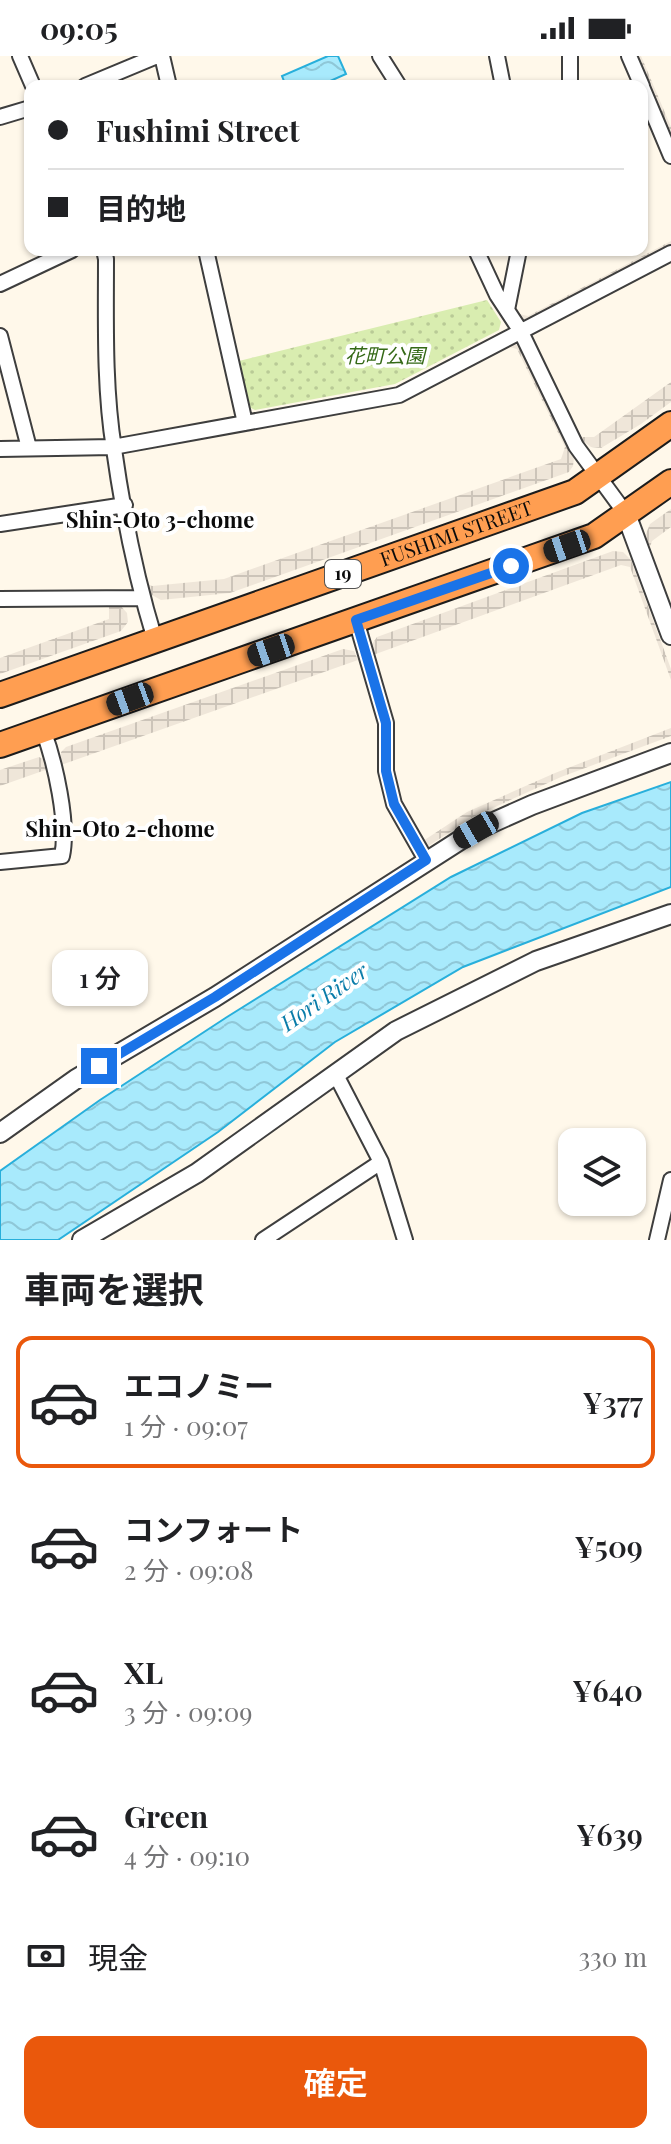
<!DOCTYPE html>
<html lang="ja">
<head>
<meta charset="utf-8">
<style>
  :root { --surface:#fff; --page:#f2f2f2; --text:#202124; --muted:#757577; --line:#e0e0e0; --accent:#ea580c }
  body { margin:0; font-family:"Playfair Display","Noto Sans JP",serif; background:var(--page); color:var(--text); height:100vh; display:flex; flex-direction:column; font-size:30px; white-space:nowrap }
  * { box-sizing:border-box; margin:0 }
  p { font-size:26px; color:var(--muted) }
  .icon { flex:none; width:44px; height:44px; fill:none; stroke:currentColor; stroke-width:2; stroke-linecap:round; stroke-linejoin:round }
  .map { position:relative; height:1184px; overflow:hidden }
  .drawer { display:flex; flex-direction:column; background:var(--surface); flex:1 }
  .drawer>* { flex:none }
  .guide { position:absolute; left:24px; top:24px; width:624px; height:176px; border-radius:16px; box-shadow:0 2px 6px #0004; display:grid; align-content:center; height:176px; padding:0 24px; background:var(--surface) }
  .controls { position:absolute; left:558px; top:1072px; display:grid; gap:16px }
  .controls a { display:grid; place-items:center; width:88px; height:88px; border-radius:16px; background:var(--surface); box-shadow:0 2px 6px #0004; font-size:40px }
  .end { position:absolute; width:36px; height:36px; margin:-18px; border:10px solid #1a73e8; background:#fff; box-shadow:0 0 0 4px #fff }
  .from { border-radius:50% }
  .bubble { position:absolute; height:56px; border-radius:16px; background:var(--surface); box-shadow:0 2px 6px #0004; font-size:26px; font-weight:600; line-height:56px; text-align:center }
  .car { position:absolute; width:24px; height:48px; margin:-24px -12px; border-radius:10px; box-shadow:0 0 6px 2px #0007; background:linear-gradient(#222 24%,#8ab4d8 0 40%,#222 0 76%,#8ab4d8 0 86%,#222 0) }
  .guide b { display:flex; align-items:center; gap:28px; height:76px; font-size:30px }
  .guide b+b { border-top:2px solid var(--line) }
  .guide i { width:20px; height:20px; background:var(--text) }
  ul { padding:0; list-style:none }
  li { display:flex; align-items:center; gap:24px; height:132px; margin:0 16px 12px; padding:0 8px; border:4px solid transparent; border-radius:16px }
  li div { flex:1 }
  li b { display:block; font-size:30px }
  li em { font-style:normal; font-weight:600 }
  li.current { border-color:var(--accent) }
  li>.icon { width:72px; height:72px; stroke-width:1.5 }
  h2 { padding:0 24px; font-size:36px; line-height:96px }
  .pay { display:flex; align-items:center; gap:20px; height:88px; padding:0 24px; font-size:30px }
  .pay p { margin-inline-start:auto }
  .primary-button { display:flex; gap:16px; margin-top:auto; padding:16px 24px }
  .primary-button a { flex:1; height:92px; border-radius:16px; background:var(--accent); color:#fff; font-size:32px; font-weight:600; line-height:92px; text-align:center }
  .status { display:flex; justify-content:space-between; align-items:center; height:56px; padding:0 40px; background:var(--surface); direction:ltr }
  .status svg { height:22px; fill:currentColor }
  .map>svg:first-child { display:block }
</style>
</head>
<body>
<div class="status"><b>09:05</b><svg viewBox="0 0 49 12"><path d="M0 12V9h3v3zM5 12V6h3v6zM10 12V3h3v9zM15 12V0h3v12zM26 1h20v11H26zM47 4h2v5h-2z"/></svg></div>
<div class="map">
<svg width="671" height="1184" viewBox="0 0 671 1184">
  <defs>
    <pattern id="park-dots" width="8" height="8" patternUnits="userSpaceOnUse" patternTransform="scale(2)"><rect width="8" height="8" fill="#d9edb0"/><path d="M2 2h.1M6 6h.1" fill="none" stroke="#b9ca96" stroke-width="1.8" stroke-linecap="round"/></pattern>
    <pattern id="plaza-grid" width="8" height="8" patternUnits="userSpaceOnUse" patternTransform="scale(2)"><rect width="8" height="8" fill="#efe6d9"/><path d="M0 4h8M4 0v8" fill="none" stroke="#ccc4b9"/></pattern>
    <pattern id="water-waves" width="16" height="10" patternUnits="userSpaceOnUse" patternTransform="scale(2)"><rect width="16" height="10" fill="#a8eafc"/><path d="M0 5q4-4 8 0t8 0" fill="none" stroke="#8fc7d7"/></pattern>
  </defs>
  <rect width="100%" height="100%" fill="#fff8ea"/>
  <path fill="url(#park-dots)" d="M487 244 501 266 499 274 395 328 255 354 249 351 239 305Z"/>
  <path fill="url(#plaza-grid)" d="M636 0H641L671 71V84Z
    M671 185V189L528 265 523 264 519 258 528 260Z
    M515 288 520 291 574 402 573 410 569 416 230 537 161 544 150 538 146 527 152 530 224 523 561 403 565 391 517 293 509 291Z
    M671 326V346L641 368 601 392 591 391 583 385 581 381H594Z
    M671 453V471L652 485 649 494 645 480 650 468Z
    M613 495 623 496 631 504 671 613V624L630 511 621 509 373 599 370 591 377 581Z
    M109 548 120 549 127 557 128 566 121 575 0 618V602L109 563Z
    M343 593 354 595 358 604 61 709V696L66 691Z
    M671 672V680L561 721 473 761 427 791 423 785 467 756 555 717Z
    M39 701 49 706 51 712 0 730V714Z"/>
  <path fill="url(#water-waves)" stroke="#28afdb" stroke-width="2" d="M328 0H338L346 18 319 30H286L282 20Z
    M671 726V831L463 911 335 986 218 1076 58 1184H0V1115L100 1044 227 961 451 821 582 757Z"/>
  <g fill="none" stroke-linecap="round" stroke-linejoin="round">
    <defs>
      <path id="minor" d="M20 0 33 30
        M162 0 169 30
        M380 0 399 30
        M497 0 503 30
        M629 0 642 30
        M85 30 157 0
        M570 30V0
        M642 31 671 100
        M0 61 30 52
        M104 194 106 203C106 265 104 331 114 393 123 457 136 522 155 584
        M206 194 245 367
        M476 194 497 239 520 274 576 390 626 458
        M0 228 72 194
        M507 254 519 194
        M0 280 29 392
        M0 393 113 391 399 339 671 197
        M0 468 125 449
        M0 543 142 542
        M356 564 386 667V715L394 748 426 804
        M0 806 62 800C69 767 55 706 43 674
        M336 1019 381 1106 405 1184
        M263 1184 381 1106
        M657 1184 671 1124"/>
      <path id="tertiary" d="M626 458 671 579
        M0 1077 76 1023 215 941 476 774 532 749 671 697
        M82 1184 197 1117 396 975 536 905 671 858"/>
      <g id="trunk">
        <path id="s1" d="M0 639 575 436 671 368"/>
        <path d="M0 689 594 480 671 426"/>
      </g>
    </defs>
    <use href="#minor" stroke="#3e3e3e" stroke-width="18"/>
    <use href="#tertiary" stroke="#3e3e3e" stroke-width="22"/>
    <use href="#trunk" stroke="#1c1c1c" stroke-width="28"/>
    <use href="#minor" stroke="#fff" stroke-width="14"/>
    <use href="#tertiary" stroke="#fff" stroke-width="18"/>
    <use href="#trunk" stroke="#ff9e51" stroke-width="24"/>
  </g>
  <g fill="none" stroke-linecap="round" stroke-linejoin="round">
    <path stroke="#1a73e8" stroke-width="10" d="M99 1010 215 941 426 804 394 748 386 715V667L356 564 511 510"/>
  </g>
  <g text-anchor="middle" stroke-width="8" stroke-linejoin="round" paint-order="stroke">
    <rect fill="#fff" stroke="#545454" stroke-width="2" x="325" y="504" width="36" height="28" rx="6"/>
    <g font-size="18" font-weight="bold" fill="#0b0b0b">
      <text x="343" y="524">19</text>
    </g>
    <g font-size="20" font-style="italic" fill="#346916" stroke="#fff">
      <text x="385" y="307">花町公園</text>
    </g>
    <g font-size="20" fill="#0b0b0b" stroke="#fff">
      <text dy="7" stroke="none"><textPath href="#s1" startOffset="484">FUSHIMI STREET</textPath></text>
    </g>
    <g font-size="22" font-weight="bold" fill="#0b0b0b" stroke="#fff">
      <text x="160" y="472">Shin-Oto 3-chome</text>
      <text x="120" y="781">Shin-Oto 2-chome</text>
    </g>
    <g font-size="22" font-style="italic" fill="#097ca9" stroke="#fff">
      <text transform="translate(324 941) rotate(-35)" y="8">Hori River</text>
    </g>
  </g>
</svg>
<div class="controls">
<a><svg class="icon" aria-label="layers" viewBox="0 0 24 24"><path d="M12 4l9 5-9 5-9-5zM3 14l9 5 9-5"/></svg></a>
</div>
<i class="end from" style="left:511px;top:510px"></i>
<i class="end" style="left:99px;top:1010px"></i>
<div class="bubble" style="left:52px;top:894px;width:96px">1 分</div>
<i class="car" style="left:567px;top:490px;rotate:251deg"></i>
<i class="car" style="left:271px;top:594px;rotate:251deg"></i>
<i class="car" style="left:130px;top:643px;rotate:250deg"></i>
<i class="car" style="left:476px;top:774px;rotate:240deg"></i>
<div class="guide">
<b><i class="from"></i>Fushimi Street</b>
<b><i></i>目的地</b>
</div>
</div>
<section class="drawer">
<h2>車両を選択</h2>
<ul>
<li class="current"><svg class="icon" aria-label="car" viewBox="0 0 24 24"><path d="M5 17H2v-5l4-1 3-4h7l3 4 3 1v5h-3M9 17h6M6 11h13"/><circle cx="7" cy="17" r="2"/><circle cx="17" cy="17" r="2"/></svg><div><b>エコノミー</b><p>1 分 · 09:07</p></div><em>¥377</em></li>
<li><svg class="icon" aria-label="car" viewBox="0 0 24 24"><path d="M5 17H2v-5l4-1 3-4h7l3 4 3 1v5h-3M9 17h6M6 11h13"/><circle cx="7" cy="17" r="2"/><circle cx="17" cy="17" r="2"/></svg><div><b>コンフォート</b><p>2 分 · 09:08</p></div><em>¥509</em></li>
<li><svg class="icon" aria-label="car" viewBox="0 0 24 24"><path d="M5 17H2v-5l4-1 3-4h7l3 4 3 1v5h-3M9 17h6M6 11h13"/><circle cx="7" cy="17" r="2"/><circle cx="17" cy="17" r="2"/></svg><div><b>XL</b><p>3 分 · 09:09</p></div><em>¥640</em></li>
<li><svg class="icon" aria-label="car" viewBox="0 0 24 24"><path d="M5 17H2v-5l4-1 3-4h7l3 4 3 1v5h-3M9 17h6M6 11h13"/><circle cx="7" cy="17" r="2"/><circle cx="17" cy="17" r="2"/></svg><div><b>Green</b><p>4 分 · 09:10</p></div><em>¥639</em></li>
</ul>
<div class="pay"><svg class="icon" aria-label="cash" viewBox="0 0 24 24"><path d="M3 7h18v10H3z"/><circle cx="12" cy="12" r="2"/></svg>現金<p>330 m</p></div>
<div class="primary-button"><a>確定</a></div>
</section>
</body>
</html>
